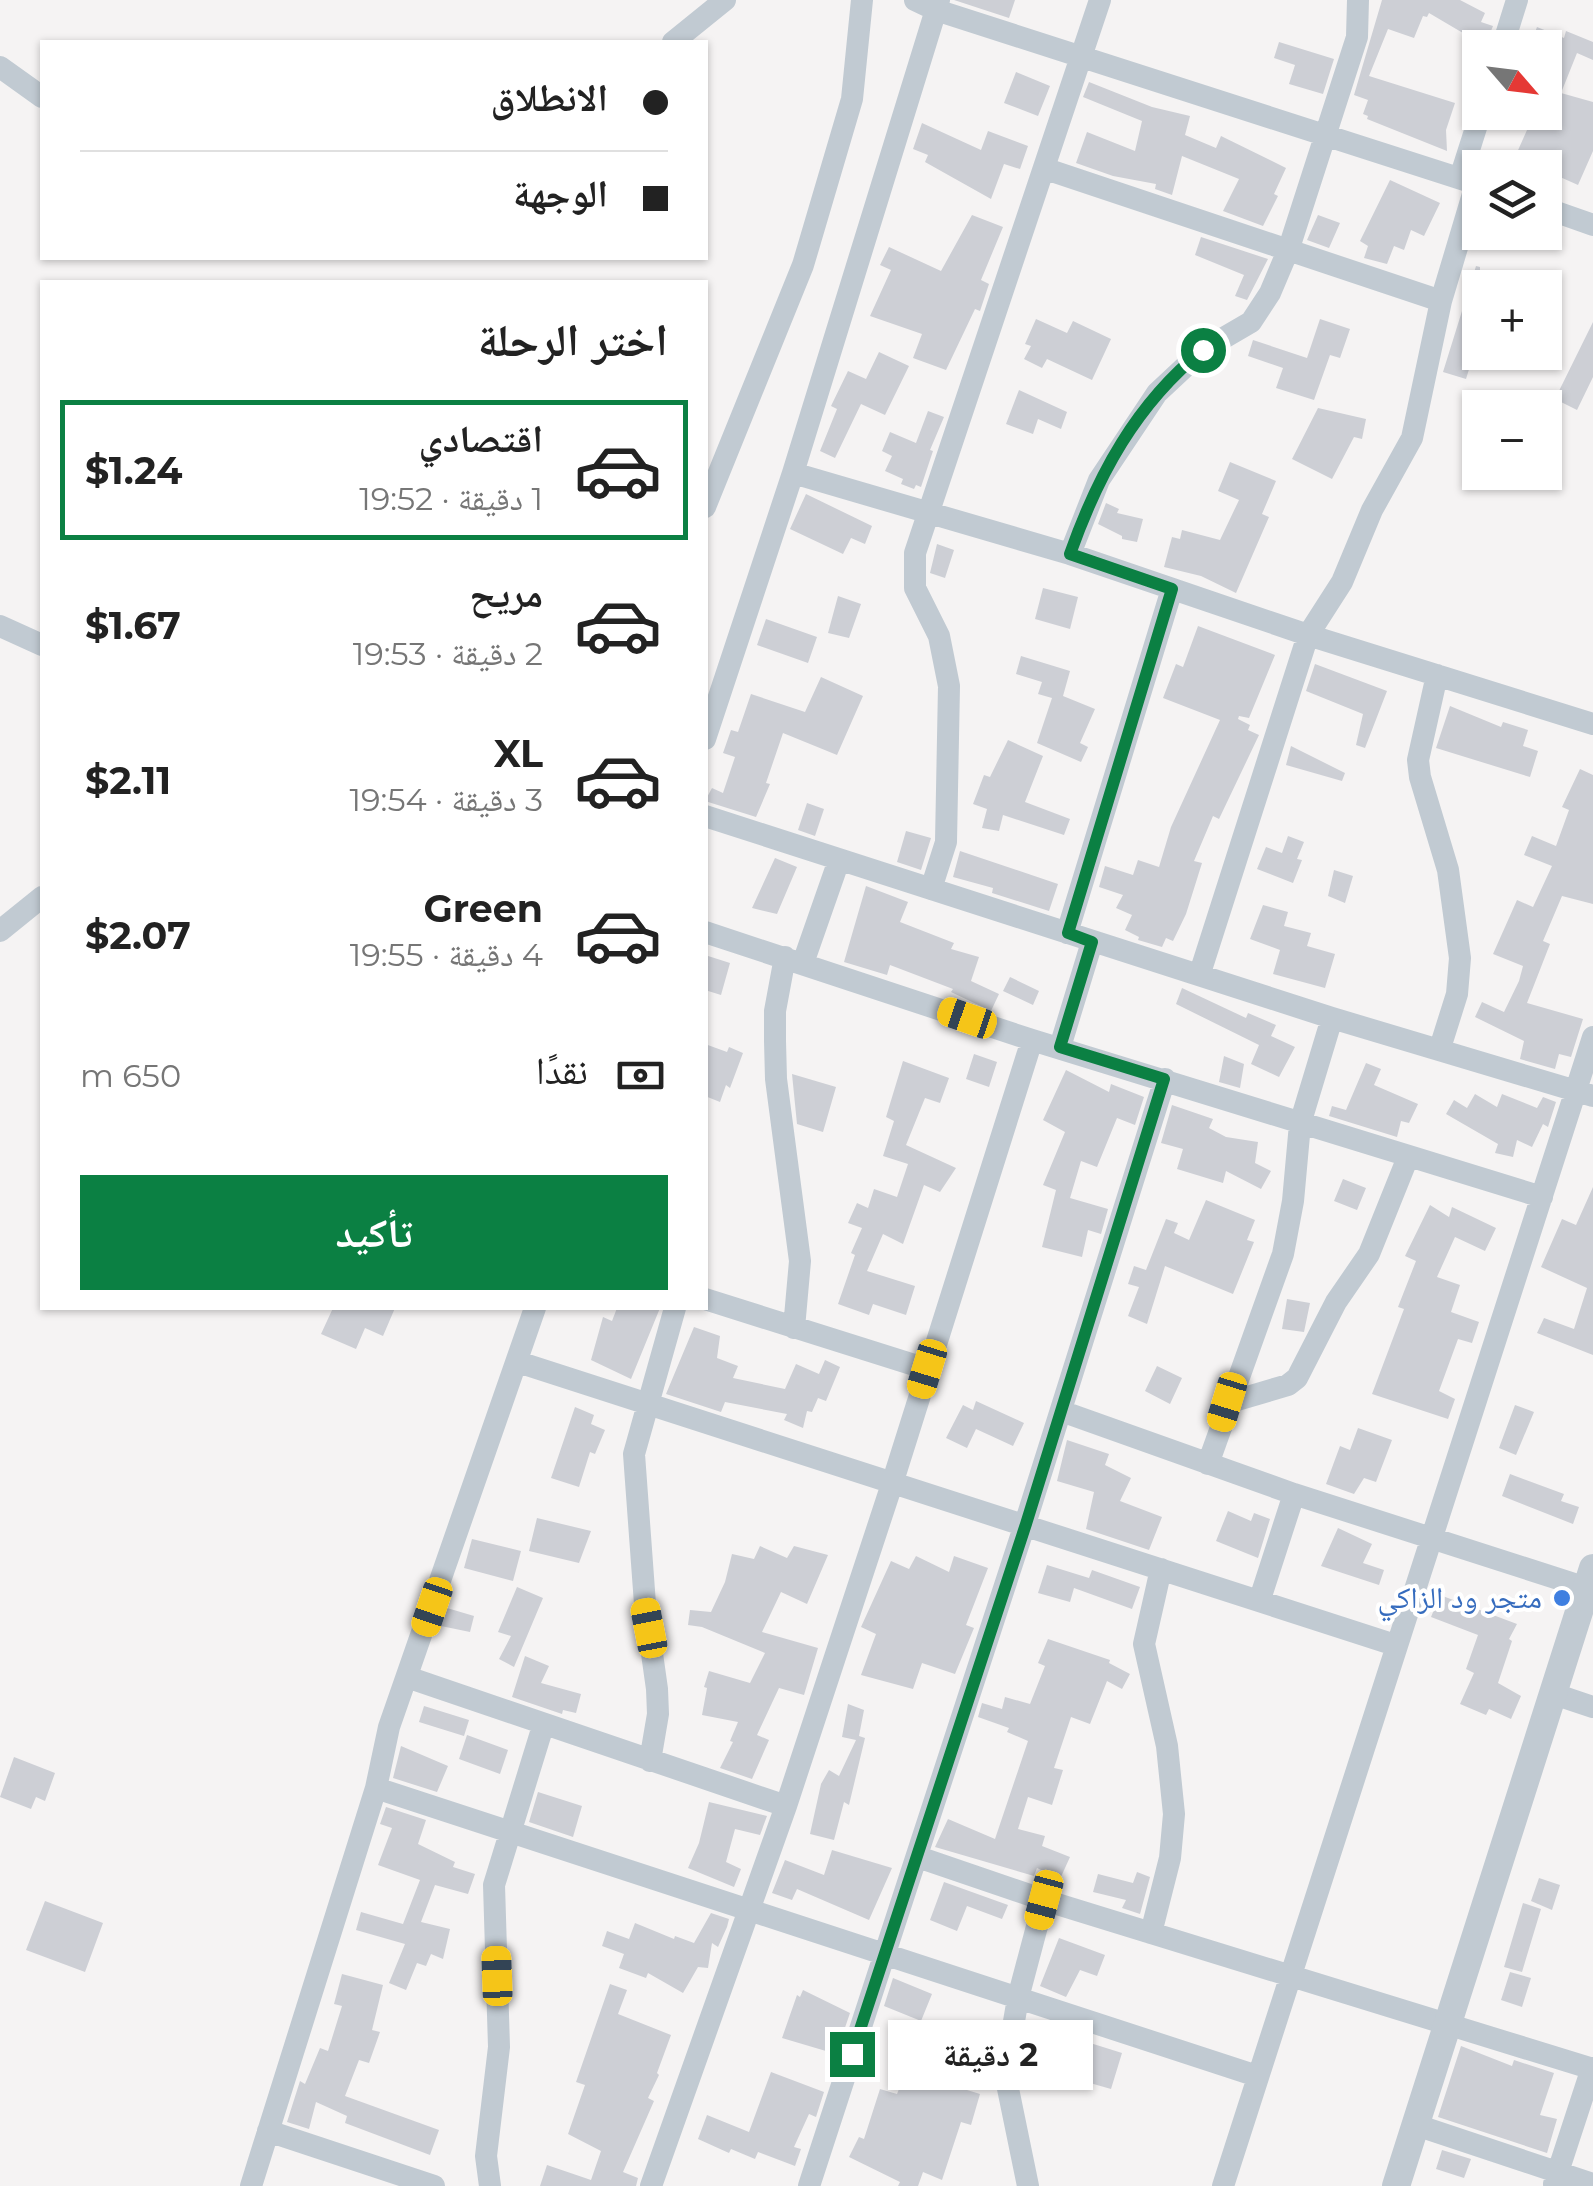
<!DOCTYPE html>
<html lang="ar">
<head>
<meta charset="utf-8">
<style>
  :root { --surface:#fff; --page:#f6f6f6; --text:#222; --muted:#767676; --line:#e0e0e0; --accent:#0b8043 }
  body { margin:0; font-family:Montserrat,"Noto Naskh Arabic",sans-serif; background:var(--page); color:var(--text); direction:rtl; height:100vh; display:flex; flex-direction:column; font-size:38px; white-space:nowrap }
  * { box-sizing:border-box; margin:0 }
  p { font-size:32px; color:var(--muted) }
  .icon { flex:none; width:55px; height:55px; fill:none; stroke:currentColor; stroke-width:2; stroke-linecap:round; stroke-linejoin:round }
  .map { position:relative; flex:1; overflow:hidden; direction:ltr }
  .sheet { position:absolute; left:40px; top:280px; width:668px; height:1030px; display:flex; flex-direction:column; background:var(--surface); border-radius:0px; box-shadow:0 2px 8px #0004; direction:rtl }
  .sheet>* { flex:none }
  .guide { position:absolute; left:40px; top:40px; width:668px; height:220px; border-radius:0px; box-shadow:0 2px 8px #0004; direction:rtl; display:grid; align-content:center; height:220px; padding:0 40px; background:var(--surface) }
  .needle { width:65px; rotate:118deg }
  .tools { position:absolute; left:1462px; top:30px; display:grid; gap:20px }
  .tools a { display:grid; place-items:center; width:100px; height:100px; border-radius:0px; background:var(--surface); box-shadow:0 2px 8px #0004; font-size:50px }
  .end { position:absolute; width:45px; height:45px; margin:-22px; border:12px solid #0b8043; background:#fff; box-shadow:0 0 0 5px #fff }
  .from { border-radius:50% }
  .bubble { position:absolute; height:70px; border-radius:0px; background:var(--surface); box-shadow:0 2px 8px #0004; font-size:32px; font-weight:700; line-height:70px; text-align:center; direction:rtl }
  .car { position:absolute; width:30px; height:60px; margin:-30px -15px; border-radius:12px; box-shadow:0 0 8px 2px #0007; background:linear-gradient(#f5c518 24%,#345 0 40%,#f5c518 0 76%,#345 0 86%,#f5c518 0) }
  .guide b { display:flex; align-items:center; gap:35px; height:95px; font-size:38px }
  .guide b+b { border-top:2px solid var(--line) }
  .guide i { width:25px; height:25px; background:var(--text) }
  ul { padding:0; list-style:none }
  li { display:flex; align-items:center; gap:30px; height:140px; margin:0 20px 15px; padding:0 20px; border:5px solid transparent; border-radius:0px }
  li div { flex:1 }
  li b { display:block; font-size:38px }
  li em { font-style:normal; font-weight:700 }
  li.selected { border-color:var(--accent) }
  li>.icon { width:90px; height:90px; stroke-width:1.5 }
  h2 { padding:0 40px; font-size:45px; line-height:120px }
  .pay { display:flex; align-items:center; gap:25px; height:110px; padding:0 40px; font-size:38px }
  .pay p { margin-inline-start:auto }
  .primary-button { display:flex; gap:20px; margin-top:auto; padding:20px 40px }
  .primary-button a { flex:1; height:115px; border-radius:0px; background:var(--accent); color:#fff; font-size:40px; font-weight:700; line-height:115px; text-align:center }
  .map>svg:first-child { display:block }
</style>
</head>
<body>
<div class="map">
<svg width="1593" height="2186" viewBox="0 0 1593 2186">
  <rect width="100%" height="100%" fill="#f5f3f3"/>
  <path fill="#cdcfd5" d="M954 0H1015L1009 18Z
    M1382 0H1460L1485 13 1481 22 1493 26 1485 46 1429 13 1427 17 1423 16 1414 38 1388 29 1369 76 1455 103 1446 130 1447 151 1367 119 1368 116 1363 114 1368 100 1354 95Z
    M1537 27 1564 38 1566 31 1593 42V60L1577 53 1561 93 1593 102V151L1578 185 1515 157 1535 112H1545V48H1529Z
    M1279 42 1334 59 1323 94 1289 84 1295 65 1274 58Z
    M1016 72 1050 86 1038 116 1004 103Z
    M1089 82 1152 107 1190 116 1185 135 1216 148 1221 136 1286 168 1274 194 1278 196 1263 226 1223 211 1239 179 1182 156 1172 195 1155 189 1156 184 1113 176 1076 163 1087 132 1135 151 1142 121 1083 97Z
    M922 123 981 150 988 131 1028 146 1020 169 1004 164 991 199 925 162 928 155 913 149Z
    M1390 180 1440 203 1424 236 1411 230 1404 250 1394 246 1387 264 1364 258 1368 246 1360 241Z
    M972 215 1003 227 981 280 989 284 980 311 975 309 946 370 913 358 922 334 870 316 891 270 880 265 889 247 941 271Z
    M1318 215 1340 223 1329 248 1307 240Z
    M1201 237 1268 259 1247 300 1235 296 1244 275 1195 255Z
    M1476 266 1480 267V334L1466 379 1443 372Z
    M1036 319 1067 333 1073 321 1111 339 1092 380 1047 359 1042 368 1024 359 1031 346 1025 344Z
    M1320 319 1350 329 1340 358 1330 355 1314 400 1276 388 1283 368 1248 356 1253 340 1307 358Z
    M1593 322V377L1577 410 1555 399Z
    M879 352 909 366 885 415 861 404 835 458 820 451 837 409 831 406 848 371 866 379Z
    M1019 390 1067 412 1061 429 1038 419 1033 434 1006 424Z
    M1318 408 1366 419 1362 439 1354 437 1332 479 1292 459Z
    M928 411 944 417 930 450 933 451 921 487 916 485 914 489 901 484 903 479 885 471 892 456 882 451 890 432 916 443Z
    M1230 462 1276 481 1262 514 1269 517 1236 593 1201 576 1164 567 1172 537 1180 539 1182 530 1220 540 1239 500 1218 491Z
    M806 494 872 526 865 544 851 538 843 554 790 529Z
    M1106 503 1119 509 1117 513 1143 519 1137 542 1122 539V536L1098 524Z
    M937 544 954 550 945 578 930 573Z
    M1043 588 1078 597 1070 629 1035 619Z
    M838 596 861 604 849 638 828 633Z
    M766 619 817 637 808 663 757 645Z
    M1198 626 1275 655 1249 718 1239 716 1238 719 1250 725 1248 730 1259 735 1219 819 1213 816 1194 861 1202 863 1186 914 1173 941 1166 938 1162 947 1138 940 1139 937 1125 930 1132 915 1116 908 1123 895 1099 887 1105 866 1133 875 1138 860 1159 867 1171 827 1220 720 1163 698 1176 664 1183 667Z
    M1021 656 1070 671 1063 696 1095 709 1080 743 1088 747 1081 762 1037 743 1052 698 1038 694 1042 682 1016 674Z
    M1315 664 1387 691 1365 748 1356 745 1363 714 1306 691Z
    M821 677 863 696 837 755 783 733 766 783 770 784 756 817 705 801 712 788 723 793 735 757 723 753 731 730 738 732 751 694 805 712Z
    M1450 706 1501 727 1503 722 1528 730 1523 746 1538 751 1530 777 1436 748Z
    M1008 740 1043 756 1025 802 1070 819 1064 835 1003 815 999 831 982 828 987 809 973 804 984 775 990 777Z
    M1291 746 1345 773 1342 781 1286 765Z
    M1580 769 1593 775V904L1562 896 1543 941 1550 944 1527 1003 1583 1019 1571 1057 1559 1054 1555 1069 1520 1059 1524 1041 1475 1017 1482 1002 1504 1012 1519 981 1523 966 1493 954 1517 900 1533 907 1552 866 1524 855 1532 836 1556 846 1569 810 1562 807Z
    M807 803 824 809 815 836 798 830Z
    M906 831 931 838 921 870 897 862Z
    M1288 836 1304 842 1297 859 1302 860 1293 883 1257 869 1266 847 1282 853Z
    M960 851 1058 884 1049 911 992 893 993 888 953 877Z
    M775 858 797 867 777 914 752 908Z
    M1334 870 1353 876 1345 903 1328 896Z
    M866 886 908 902 900 922 954 943 951 949 979 957 971 981 999 994 991 1011 951 992 953 989 890 965 887 975 844 962Z
    M1263 905 1288 912 1284 926 1311 933 1307 946 1335 954 1325 988 1273 974 1280 950 1250 939Z
    M705 955 730 963 721 995 705 990Z
    M1010 977 1039 991 1033 1005 1003 991Z
    M1182 988 1246 1018 1248 1013 1276 1025 1271 1036 1295 1047 1279 1077 1251 1064 1259 1045 1176 1004Z
    M705 1044 727 1052 729 1047 743 1053 730 1088 726 1085 720 1102 705 1096Z
    M974 1054 997 1062 989 1087 966 1079Z
    M1224 1056 1244 1064 1240 1088 1219 1082Z
    M903 1061 949 1078 940 1103 925 1098 906 1145 956 1168 940 1192 924 1185 903 1244 883 1234 867 1271 915 1286 906 1315 873 1304 869 1315 838 1304 855 1255 851 1253 862 1228 848 1223 857 1203 868 1208 874 1189 897 1197 908 1164 883 1156 894 1121 886 1117Z
    M1366 1063 1381 1069 1374 1085 1418 1104 1409 1123 1401 1121 1397 1137 1329 1116 1332 1106 1346 1110Z
    M1066 1070 1109 1092 1111 1084 1144 1097 1135 1125 1117 1118 1097 1167 1081 1161 1070 1198 1108 1209 1101 1234 1088 1230 1082 1257 1042 1247 1056 1190 1043 1185 1065 1132 1043 1120Z
    M792 1074 836 1087 823 1132 797 1124Z
    M1475 1094 1497 1107 1502 1094 1537 1108 1543 1097 1556 1102 1548 1127 1543 1124 1532 1147 1517 1140 1513 1157 1495 1153 1498 1144 1446 1114 1454 1100 1467 1108Z
    M1172 1105 1213 1119 1209 1128 1226 1137 1258 1142 1255 1163 1271 1171 1261 1189 1226 1171 1223 1183 1177 1169 1183 1149 1161 1143Z
    M1343 1179 1366 1188 1357 1210 1334 1201Z
    M1593 1187V1355L1537 1333 1544 1318 1574 1329 1587 1288 1541 1267 1562 1219 1576 1225Z
    M1206 1200 1255 1220 1247 1240 1254 1242 1233 1294 1165 1266 1147 1324 1128 1316 1139 1287 1128 1284 1134 1266 1146 1270 1166 1219 1178 1223 1174 1233 1189 1240Z
    M1430 1205 1449 1217 1452 1207 1496 1228 1485 1251 1455 1237 1437 1277 1460 1285 1451 1312 1479 1322 1472 1343 1458 1339 1439 1391 1455 1399 1448 1419 1372 1394 1404 1309 1398 1307 1416 1261 1405 1256Z
    M1287 1299 1310 1303 1304 1332 1282 1329Z
    M333 1308H395L383 1336 365 1328 356 1349 321 1334Z
    M617 1308H660L631 1379 591 1360 603 1317 612 1321Z
    M694 1327 720 1336 717 1358 738 1366 733 1378 785 1389 796 1364 819 1374 825 1360 840 1367 826 1401 818 1398 812 1412 807 1411 803 1428 784 1420 787 1414 725 1402 721 1412 666 1394Z
    M1157 1366 1182 1378 1170 1404 1145 1391Z
    M976 1401 1024 1423 1013 1446 976 1429 967 1448 946 1438 963 1405 973 1410Z
    M1515 1405 1534 1412 1516 1455 1499 1448Z
    M575 1407 594 1415 591 1424 605 1430 595 1454 590 1452 579 1487 551 1478Z
    M1358 1428 1392 1440 1376 1482 1364 1478 1354 1494 1326 1484 1340 1446 1350 1450Z
    M1067 1440 1109 1454 1105 1465 1131 1478 1120 1501 1162 1517 1149 1550 1086 1529 1094 1492 1057 1481Z
    M1510 1474 1564 1494 1561 1501 1579 1507 1573 1524 1502 1496Z
    M1228 1511 1251 1521 1254 1513 1270 1519 1258 1558 1216 1541Z
    M537 1518 591 1531 579 1563 529 1551Z
    M1338 1528 1372 1544 1363 1563 1384 1570 1379 1585 1321 1566Z
    M472 1539 521 1551 513 1581 464 1568Z
    M760 1546 787 1558 794 1546 828 1555 807 1604 781 1592 762 1632 818 1648 804 1695 779 1688 757 1735 769 1740 752 1779 720 1768 733 1742 730 1741 738 1722 702 1715 707 1688 704 1687 709 1671 750 1683 765 1653 702 1627 688 1625 690 1610 711 1612 725 1582 732 1554 754 1559Z
    M916 1556 949 1572 954 1556 988 1568 966 1625 974 1628 955 1674 922 1663 913 1689 861 1675 876 1634 861 1627 891 1561 909 1569Z
    M1047 1565 1089 1578 1092 1570 1140 1587 1132 1609 1074 1588 1070 1602 1038 1593Z
    M517 1587 543 1598 514 1667 499 1659 511 1636 498 1632Z
    M1440 1595 1517 1624 1509 1639 1512 1641 1498 1683 1521 1696 1511 1719 1489 1709 1486 1715 1460 1704 1474 1673 1466 1669 1478 1635 1431 1617Z
    M447 1608 474 1616 470 1632 441 1626Z
    M1048 1639 1110 1660 1109 1663 1130 1674 1122 1689 1107 1681 1090 1724 1071 1717 1054 1768 1063 1770 1052 1805 1028 1797 1018 1829 1045 1836 1042 1846 1070 1857 1060 1879 1037 1868 1034 1876 935 1847 948 1819 995 1839 1028 1741 1007 1732 1009 1728 978 1717 982 1703 1002 1709 1005 1697 1030 1704 1045 1666 1038 1663Z
    M525 1656 549 1666 541 1683 581 1694 576 1713 563 1710 562 1714 512 1697Z
    M848 1704 864 1710 859 1736 865 1738 849 1805 844 1802 834 1840 810 1834 821 1784 829 1770 839 1776 856 1740 842 1737Z
    M424 1706 469 1720 464 1736 419 1722Z
    M467 1735 508 1750 500 1774 459 1759Z
    M401 1746 448 1766 437 1792 393 1778Z
    M14 1757 55 1773 45 1801 36 1797 31 1809 0 1797Z
    M538 1792 582 1806 573 1837 529 1822Z
    M709 1802 767 1816 760 1835 735 1829 726 1862 741 1869 734 1887 688 1868 699 1843Z
    M386 1807 426 1820 418 1844 455 1862 453 1867 475 1874 468 1894 435 1885 421 1922 450 1929 443 1959 431 1954 426 1966 417 1963 406 1990 389 1983 405 1944 356 1930 361 1912 403 1924 420 1880 378 1865 392 1828 380 1824Z
    M832 1850 892 1868 869 1920 797 1889 792 1900 772 1893 785 1860 824 1875Z
    M1137 1872 1150 1877 1140 1914 1122 1908 1126 1900 1093 1892 1098 1874 1133 1883Z
    M1539 1878 1560 1885 1552 1910 1531 1901Z
    M944 1882 1008 1905 1002 1919 967 1906 957 1931 930 1920Z
    M45 1901 103 1923 85 1972 26 1950Z
    M1523 1903 1541 1909 1522 1972 1504 1967Z
    M711 1913 729 1919 727 1927 718 1947 712 1943 708 1968 698 1967 683 1993 648 1973 646 1978 619 1968 624 1954 602 1946 607 1931 629 1939 635 1923 674 1939 675 1936 694 1943Z
    M1059 1938 1105 1955 1097 1976 1080 1970 1066 1997 1040 1986Z
    M1510 1972 1531 1978 1522 2007 1501 2000Z
    M342 1974 383 1985 372 2030 380 2032 369 2063 359 2060 345 2096 439 2130 430 2155 345 2123 347 2116 316 2102 309 2129 287 2122 300 2081 305 2084 320 2048 328 2051 342 2006 334 2004Z
    M893 1978 932 1994 921 2021 884 2006Z
    M610 1984 627 1990 618 2014 671 2035 657 2073 659 2075 648 2098 654 2101 623 2172 638 2178 636 2186H540L547 2165 591 2180 601 2151 568 2134 585 2085 576 2082Z
    M803 1990 850 2013 836 2054 782 2038 797 1995 800 1997Z
    M953 2025 969 2031 959 2059 963 2060 954 2086 980 2094 971 2125 961 2122 942 2180 923 2172 918 2186H898L900 2182 849 2157 859 2137 864 2139 880 2089 897 2094 907 2069 928 2077 936 2052 942 2054Z
    M1087 2042 1122 2053 1111 2089 1076 2079Z
    M1461 2046 1512 2066 1514 2060 1554 2073 1540 2115 1557 2119 1547 2153 1438 2117Z
    M771 2072 824 2092 816 2117 809 2114 794 2147 801 2149 795 2166 758 2152 755 2159 731 2149 729 2153 698 2139 707 2115 749 2132Z
    M1442 2150 1471 2159 1464 2178 1436 2169Z"/>
  <g fill="none" stroke-linecap="round" stroke-linejoin="round">
    <path stroke="#c1cad2" stroke-width="22" d="M915 0 936 10 1480 185
      M673 42 725 0
      M1502 48 1517 0
      M0 67 42 97
      M1046 169 1441 301
      M1460 178 1481 112
      M1545 208 1593 225
      M793 473 1070 554 1308 635 1593 724
      M705 507 803 265 852 99 862 0
      M1070 554 1099 480 1157 393 1203 350 1251 322 1270 293 1289 248 1357 37 1358 0
      M0 626 42 645
      M1437 675 1418 760 1420 777 1448 870 1460 958 1457 994 1440 1048
      M705 739 793 473 939 0
      M705 816 1332 1018 1593 1096
      M931 889 946 842 949 686 939 636 915 588V553L1100 0
      M0 931 42 897
      M705 932 1032 1040 1542 1197
      M1067 933 1172 589
      M785 957 775 1011V1041L776 1079 800 1261 794 1328
      M803 963 839 860
      M1200 973 1308 635 1342 582 1372 510 1412 438 1441 301 1476 184
      M1060 1047 1092 942
      M705 1299 927 1369
      M518 1362 1395 1645
      M1227 1403 1288 1385 1297 1378 1336 1302 1369 1254 1408 1157
      M1061 1411 1294 1494 1593 1590
      M1208 1464 1283 1254 1293 1201 1300 1124 1332 1018
      M1260 1599 1294 1494
      M407 1677 786 1806
      M1554 1694 1593 1707
      M650 1761 658 1714 657 1689 645 1604 634 1454 675 1308
      M376 1788 1257 2076
      M918 1857 1044 1900 1593 2069
      M1151 1933 1170 1858 1174 1814 1167 1746 1144 1644 1161 1569
      M1416 2125 1593 2184
      M268 2131 434 2186
      M1554 2184 1592 2068
      M251 2186 376 1788 389 1727 535 1308
      M490 2186 486 2156 499 2047 494 1885 543 1726
      M651 2186 786 1806 892 1484 1032 1040
      M809 2186 1025 1524 1165 1079
      M1028 2186 1005 2074 1018 1998 1044 1900
      M1223 2186 1593 1037"/>
    <path stroke="#c1cad2" stroke-width="28" d="M1396 2186 1593 1568"/>
  </g>
  <g fill="none" stroke-linecap="round" stroke-linejoin="round">
    <path stroke="#0b8043" stroke-width="12" d="M852 2054 1026 1524 1164 1079 1060 1047 1092 942 1068 933 1172 589 1070 554C1098 475 1136 404 1203 350"/>
  </g>
  <circle fill="#3f7fe0" stroke="#fff" stroke-width="4" cx="1562" cy="1598" r="10"/>
  <g text-anchor="middle" stroke-width="8" stroke-linejoin="round" paint-order="stroke">
    <g font-size="30" fill="#366cbe" stroke="#fff" text-anchor="end">
      <text x="1542" y="1608">متجر ود الزاكي</text>
    </g>
  </g>
</svg>
<div class="tools">
<a><svg class="needle" viewBox="-14 -14 28 28"><path d="M0-13l5 13h-10z" fill="#e53935"/><path d="M0 13l5-13h-10z" fill="#767676"/></svg></a>
<a><svg class="icon" aria-label="layers" viewBox="0 0 24 24"><path d="M12 4l9 5-9 5-9-5zM3 14l9 5 9-5"/></svg></a>
<a>+</a>
<a>−</a>
</div>
<i class="end from" style="left:1203px;top:350px"></i>
<i class="end" style="left:852px;top:2054px"></i>
<div class="bubble" style="left:888px;top:2020px;width:205px">2 دقيقة</div>
<i class="car" style="left:967px;top:1018px;rotate:289deg"></i>
<i class="car" style="left:927px;top:1369px;rotate:197deg"></i>
<i class="car" style="left:1227px;top:1402px;rotate:197deg"></i>
<i class="car" style="left:432px;top:1607px;rotate:199deg"></i>
<i class="car" style="left:649px;top:1628px;rotate:349deg"></i>
<i class="car" style="left:1044px;top:1900px;rotate:195deg"></i>
<i class="car" style="left:497px;top:1976px;rotate:358deg"></i>
<div class="guide">
<b><i class="from"></i>الانطلاق</b>
<b><i></i>الوجهة</b>
</div>
<section class="sheet">
<h2>اختر الرحلة</h2>
<ul>
<li class="selected"><svg class="icon" aria-label="car" viewBox="0 0 24 24"><path d="M5 17H2v-5l4-1 3-4h7l3 4 3 1v5h-3M9 17h6M6 11h13"/><circle cx="7" cy="17" r="2"/><circle cx="17" cy="17" r="2"/></svg><div><b>اقتصادي</b><p>1 دقيقة · 19:52</p></div><em>$1.24</em></li>
<li><svg class="icon" aria-label="car" viewBox="0 0 24 24"><path d="M5 17H2v-5l4-1 3-4h7l3 4 3 1v5h-3M9 17h6M6 11h13"/><circle cx="7" cy="17" r="2"/><circle cx="17" cy="17" r="2"/></svg><div><b>مريح</b><p>2 دقيقة · 19:53</p></div><em>$1.67</em></li>
<li><svg class="icon" aria-label="car" viewBox="0 0 24 24"><path d="M5 17H2v-5l4-1 3-4h7l3 4 3 1v5h-3M9 17h6M6 11h13"/><circle cx="7" cy="17" r="2"/><circle cx="17" cy="17" r="2"/></svg><div><b>XL</b><p>3 دقيقة · 19:54</p></div><em>$2.11</em></li>
<li><svg class="icon" aria-label="car" viewBox="0 0 24 24"><path d="M5 17H2v-5l4-1 3-4h7l3 4 3 1v5h-3M9 17h6M6 11h13"/><circle cx="7" cy="17" r="2"/><circle cx="17" cy="17" r="2"/></svg><div><b>Green</b><p>4 دقيقة · 19:55</p></div><em>$2.07</em></li>
</ul>
<div class="pay"><svg class="icon" aria-label="cash" viewBox="0 0 24 24"><path d="M3 7h18v10H3z"/><circle cx="12" cy="12" r="2"/></svg>نقدًا<p>650 m</p></div>
<div class="primary-button"><a>تأكيد</a></div>
</section>
</div>
</body>
</html>
